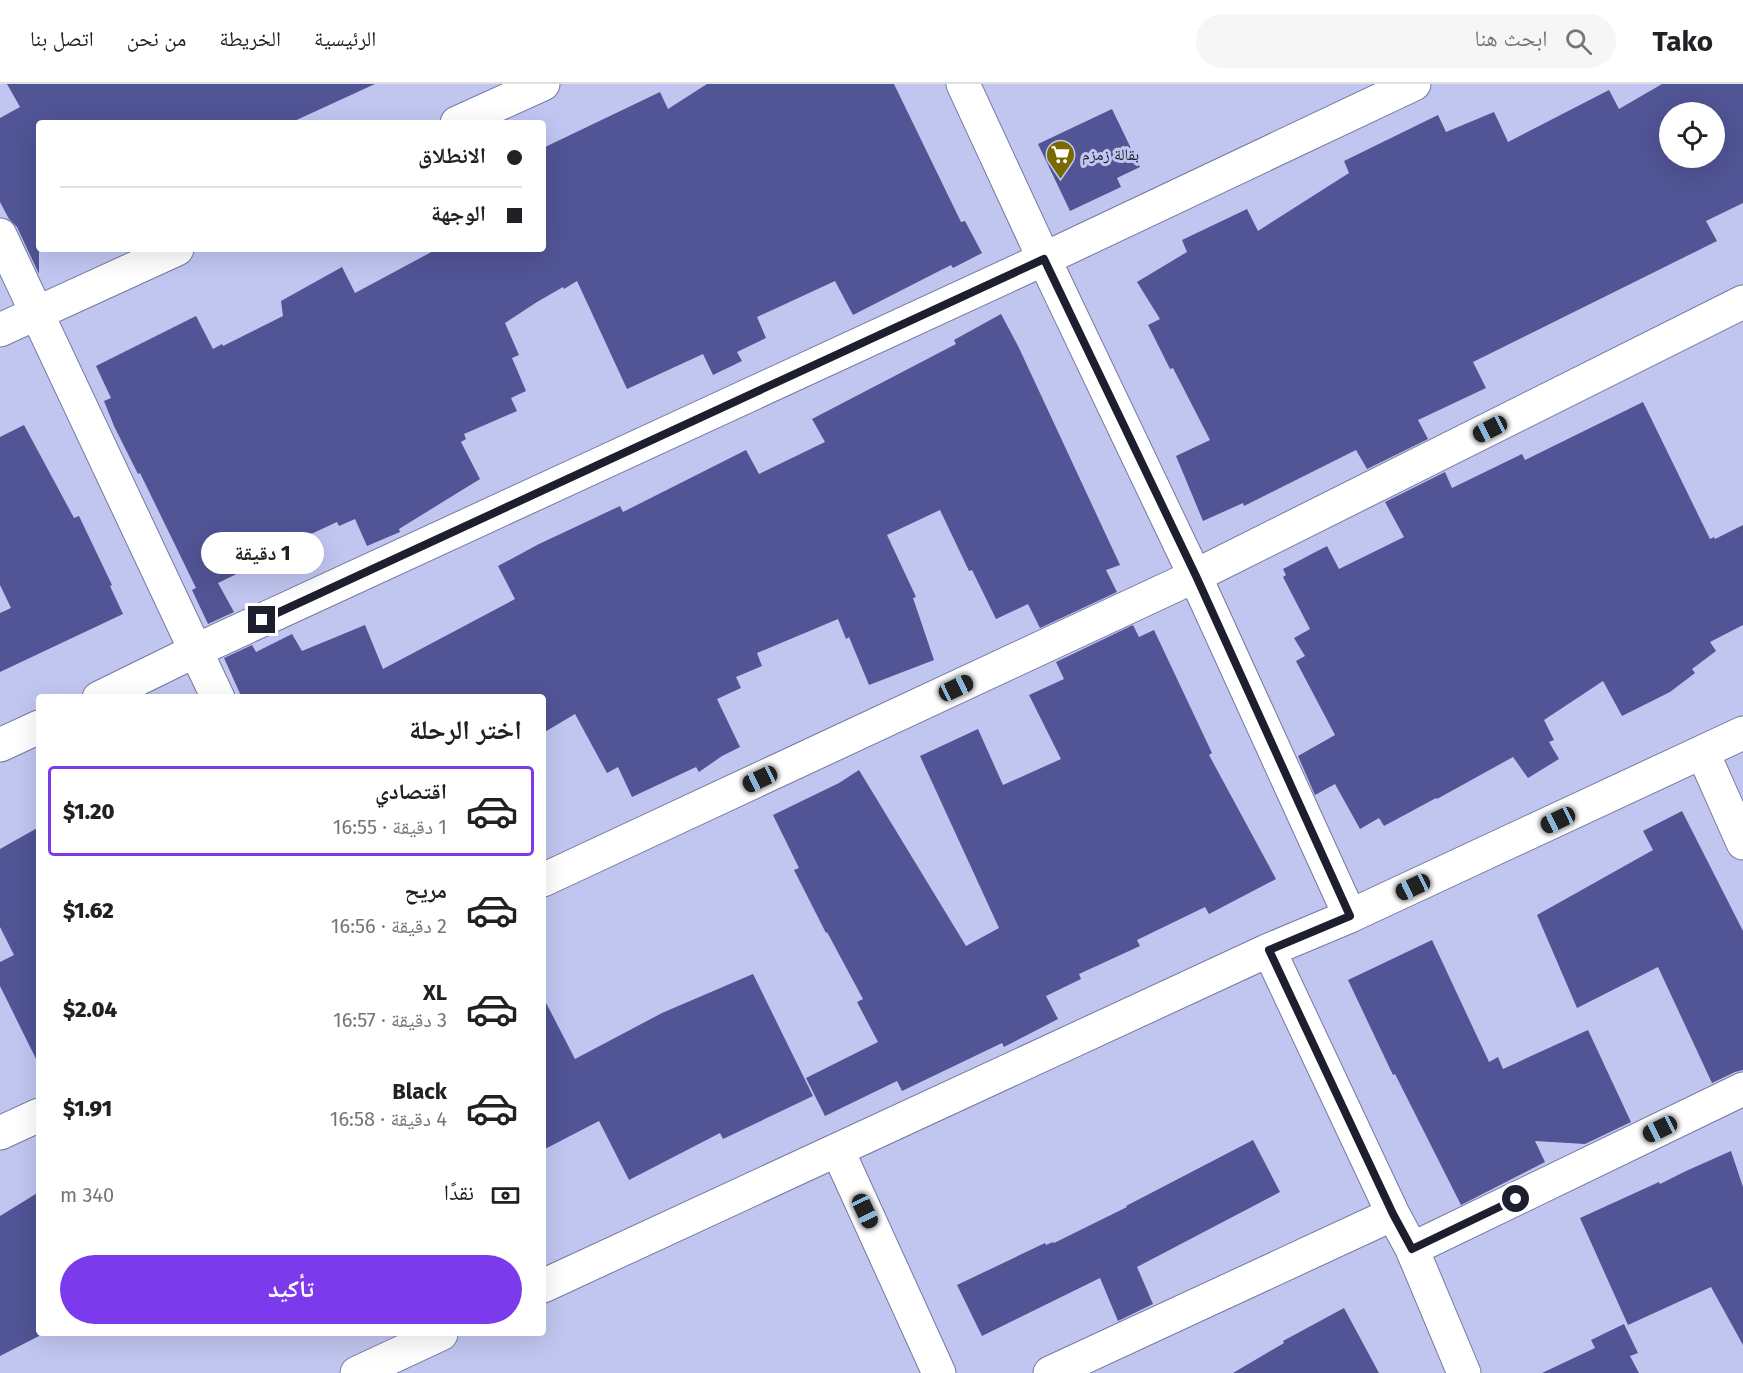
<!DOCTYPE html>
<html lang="ar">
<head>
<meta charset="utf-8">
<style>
  :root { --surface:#fff; --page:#f6f6f6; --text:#202124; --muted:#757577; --line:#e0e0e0; --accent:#7c3aed }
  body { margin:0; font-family:"Fira Sans","Noto Naskh Arabic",sans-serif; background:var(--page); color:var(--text); direction:rtl; height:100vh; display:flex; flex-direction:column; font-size:22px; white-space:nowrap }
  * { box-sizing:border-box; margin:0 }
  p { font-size:20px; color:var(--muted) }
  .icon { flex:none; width:33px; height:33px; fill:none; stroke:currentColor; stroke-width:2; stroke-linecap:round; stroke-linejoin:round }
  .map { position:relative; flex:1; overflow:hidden; direction:ltr }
  .details { position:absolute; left:36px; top:610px; width:510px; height:642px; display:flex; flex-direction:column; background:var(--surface); border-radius:6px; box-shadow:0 6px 24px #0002; direction:rtl }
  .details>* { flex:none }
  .guide { position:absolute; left:36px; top:36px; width:510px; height:132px; border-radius:6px; box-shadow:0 6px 24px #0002; direction:rtl; display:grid; align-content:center; height:132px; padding:0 24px; background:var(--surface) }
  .buttons { position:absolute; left:1659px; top:18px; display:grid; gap:12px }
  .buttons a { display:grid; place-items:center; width:66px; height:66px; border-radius:50%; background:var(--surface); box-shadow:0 6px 24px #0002; font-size:30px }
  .end { position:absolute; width:27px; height:27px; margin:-14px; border:8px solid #1d1f2e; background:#fff; box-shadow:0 0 0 3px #fff }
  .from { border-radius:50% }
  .bubble { position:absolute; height:42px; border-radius:21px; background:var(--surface); box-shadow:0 6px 24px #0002; font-size:20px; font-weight:800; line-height:42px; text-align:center; direction:rtl }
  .car { position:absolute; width:18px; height:36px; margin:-18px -9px; border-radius:8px; box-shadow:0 0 4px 2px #0007; background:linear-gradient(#222 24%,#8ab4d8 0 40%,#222 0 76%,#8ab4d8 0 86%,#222 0) }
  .guide b { display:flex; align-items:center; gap:21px; height:57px; font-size:22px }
  .guide b+b { border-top:2px solid var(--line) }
  .guide i { width:15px; height:15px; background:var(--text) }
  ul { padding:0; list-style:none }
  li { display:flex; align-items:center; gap:18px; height:90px; margin:0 12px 9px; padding:0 12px; border:3px solid transparent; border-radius:6px }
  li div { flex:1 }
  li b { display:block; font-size:22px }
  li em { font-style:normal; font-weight:800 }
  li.active { border-color:var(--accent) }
  li>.icon { width:54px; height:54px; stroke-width:1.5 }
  h2 { padding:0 24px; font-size:27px; line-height:72px }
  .pay { display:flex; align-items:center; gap:15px; height:66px; padding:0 24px; font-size:22px }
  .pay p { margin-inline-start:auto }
  .button { display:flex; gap:12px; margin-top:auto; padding:12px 24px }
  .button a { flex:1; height:69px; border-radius:36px; background:var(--accent); color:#fff; font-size:24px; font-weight:800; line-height:69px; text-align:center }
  header { display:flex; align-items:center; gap:36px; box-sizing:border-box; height:84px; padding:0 30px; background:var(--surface); border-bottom:2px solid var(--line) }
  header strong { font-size:28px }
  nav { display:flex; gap:33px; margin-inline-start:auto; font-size:21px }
  .search { width:420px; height:54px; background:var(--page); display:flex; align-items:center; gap:15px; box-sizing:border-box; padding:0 21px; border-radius:33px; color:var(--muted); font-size:22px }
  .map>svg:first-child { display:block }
</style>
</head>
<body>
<header>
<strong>Tako</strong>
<div class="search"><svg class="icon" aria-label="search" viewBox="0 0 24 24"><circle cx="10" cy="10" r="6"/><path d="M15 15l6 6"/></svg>ابحث هنا</div>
<nav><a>الرئيسية</a><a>الخريطة</a><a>من نحن</a><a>اتصل بنا</a></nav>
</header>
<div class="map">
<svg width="1743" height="1289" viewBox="0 0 1743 1289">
  <rect width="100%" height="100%" fill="#c1c6f1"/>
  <path fill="#515495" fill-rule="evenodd" d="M7 0H375L290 39H39V190L17 143 9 135 0 118V34L20 23Z
    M707 0H894L961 138 965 137 982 169 953 184 951 181 853 231 835 197 757 233 766 254 737 268 742 277 713 291 703 270 627 305 577 197 564 205 563 203 537 218 505 239 519 271 512 274 526 307 511 314 517 327 464 350 466 355 461 358 480 395 399 445 400 448 367 462 355 435 339 442 337 438 259 474 261 478 218 499 234 528 208 540 192 506 196 504 140 389 138 390 114 342 104 317 111 314 96 282 196 232 213 265 222 260 223 262 283 232 281 217 342 183 355 209 437 165H543V64L660 8 668 25Z
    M1662 0H1743V119L1706 137 1717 157 1473 278 1486 304 1418 336 1428 355 1367 385 1356 366 1244 422 1243 419 1203 437 1176 372 1210 356 1173 284 1170 285 1148 241 1160 235 1137 198 1187 168 1182 156 1247 125 1258 147 1349 89 1344 77 1438 31 1446 48 1494 28 1508 58 1609 6 1619 25ZM1670 28H1714V74H1670Z
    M1112 25 1140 83 1117 94 1121 103 1070 127 1038 60Z
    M1001 230 1019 264 1120 481 1106 486 1117 508 1040 544 1028 520 996 535 972 486 969 487 940 426 887 451 916 513 913 514 934 576 869 601 849 553 846 555 838 535 757 569 762 582 736 593 741 604 717 615 740 663 722 672 699 688 696 683 632 713 618 683 607 689 575 630 543 649V614H242L224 574 252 561 256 568 292 550 302 567 365 541 383 585 515 515 498 482 539 460 620 422 623 428 746 366 759 390 825 358 812 335 956 260 954 256Z
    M1643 318 1710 455 1714 453 1715 455 1743 441V541L1710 558 1716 567 1692 585 1695 589 1670 608 1622 632 1603 597 1544 636 1554 656 1549 658 1559 675 1528 694 1513 673 1437 715 1436 714 1384 742 1379 734 1360 745 1335 700 1315 711 1298 672 1335 651 1296 577 1305 572 1294 554 1310 545 1283 493 1286 491 1283 485 1327 462 1339 485 1404 453 1385 418 1445 388 1452 404 1522 370 1525 376Z
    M24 341 74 434 79 432 112 501 110 502 123 530 0 588V529L11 524 0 501V353Z
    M1133 541 1139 553 1154 546 1212 669 1209 671 1276 795 1209 830 1205 823 1137 856 1140 862 1079 890 1081 895 1046 912 1058 935 1004 963 1002 959 902 1007 897 997 825 1032 806 994 878 958 857 918 863 915 827 848 826 849 794 786 799 784 773 731 839 699 859 686 966 862 999 844 920 672 978 645 1003 701 1061 675 1029 611 1064 595 1056 578Z
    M1682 727 1743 847V986L1735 988 1712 999 1658 883 1577 924 1537 831 1653 766 1643 747Z
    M39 743V981L0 902V878L14 871 0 843V765Z
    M1432 856 1489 978 1498 973 1503 985 1588 946 1631 1038 1585 1060 1535 1057 1545 1078 1461 1121 1395 990 1393 991 1348 896Z
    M753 890 813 1012 723 1055 720 1049 629 1096 599 1037 543 1066V913L575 975 662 929Z
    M1253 1056 1280 1108 1137 1183 1153 1220 1118 1237 1100 1194 982 1252 957 1201 1045 1159 1046 1161 1053 1158 1054 1159 1127 1123 1126 1122Z
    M1731 1067 1743 1103V1261L1711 1203 1628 1241 1580 1134 1659 1098 1660 1100 1686 1087Z
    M39 1108V1252L0 1272V1132Z
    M1344 1224 1379 1289H1233L1284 1259 1283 1257Z
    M1624 1240 1638 1269 1630 1272 1639 1289H1542L1595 1264 1591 1256Z"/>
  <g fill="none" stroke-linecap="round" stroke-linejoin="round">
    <defs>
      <path id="minor" d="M963 0 1044 175 1195 492 1350 832
        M457 39 543 0
        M0 151 218 614
        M0 246 177 165
        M99 614 197 566 1044 175 1414 0
        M0 661 39 643
        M1703 669 1743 759
        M543 796 1195 492 1743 218
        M1269 866 1393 1130 1412 1165 1464 1289
        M0 1049 39 1031
        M838 1067 939 1289
        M1412 1165 1743 1005
        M543 1202 1269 866 1350 832 1743 649
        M357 1289 441 1250
        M1050 1289 1393 1130"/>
    </defs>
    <use href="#minor" stroke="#7479a0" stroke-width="35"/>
    <use href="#minor" stroke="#fff" stroke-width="33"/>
  </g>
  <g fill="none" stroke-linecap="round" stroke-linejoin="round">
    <path stroke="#1d1f2e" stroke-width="8" d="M262 536 1044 175 1196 492 1350 832 1269 866 1393 1130 1412 1165 1516 1115"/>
  </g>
  <defs>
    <symbol id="supermarket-pin" viewBox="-11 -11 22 30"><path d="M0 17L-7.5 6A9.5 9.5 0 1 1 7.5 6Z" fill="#796a00" stroke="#c1c6f1"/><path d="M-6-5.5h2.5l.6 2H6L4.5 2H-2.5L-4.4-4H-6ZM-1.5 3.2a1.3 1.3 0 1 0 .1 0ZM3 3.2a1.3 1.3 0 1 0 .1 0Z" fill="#fff"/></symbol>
  </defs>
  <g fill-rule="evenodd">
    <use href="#supermarket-pin" x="1044" y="54" width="33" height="45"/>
  </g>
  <g text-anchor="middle" stroke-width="6" stroke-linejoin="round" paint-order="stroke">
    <g font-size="16" fill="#1d1f2e" stroke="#c1c6f1" text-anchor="start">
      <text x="1082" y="76">بقالة زمزم</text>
    </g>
  </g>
</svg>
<div class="buttons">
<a><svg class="icon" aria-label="locate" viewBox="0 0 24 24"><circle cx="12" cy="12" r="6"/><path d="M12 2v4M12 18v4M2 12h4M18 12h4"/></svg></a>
</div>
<i class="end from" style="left:1516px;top:1115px"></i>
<i class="end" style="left:262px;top:536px"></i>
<div class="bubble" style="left:201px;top:448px;width:123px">1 دقيقة</div>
<i class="car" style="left:1490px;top:345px;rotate:243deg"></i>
<i class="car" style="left:956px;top:604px;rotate:65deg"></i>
<i class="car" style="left:760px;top:695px;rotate:245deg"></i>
<i class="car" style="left:1558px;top:736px;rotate:245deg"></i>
<i class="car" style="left:1413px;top:803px;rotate:245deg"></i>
<i class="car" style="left:1660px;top:1045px;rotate:244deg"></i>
<i class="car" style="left:865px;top:1127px;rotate:155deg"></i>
<div class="guide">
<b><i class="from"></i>الانطلاق</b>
<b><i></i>الوجهة</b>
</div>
<section class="details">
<h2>اختر الرحلة</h2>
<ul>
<li class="active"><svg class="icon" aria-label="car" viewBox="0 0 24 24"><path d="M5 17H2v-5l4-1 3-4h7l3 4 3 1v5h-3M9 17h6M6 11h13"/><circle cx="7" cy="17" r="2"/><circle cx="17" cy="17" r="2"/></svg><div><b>اقتصادي</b><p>1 دقيقة · 16:55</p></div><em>$1.20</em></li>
<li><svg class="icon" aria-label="car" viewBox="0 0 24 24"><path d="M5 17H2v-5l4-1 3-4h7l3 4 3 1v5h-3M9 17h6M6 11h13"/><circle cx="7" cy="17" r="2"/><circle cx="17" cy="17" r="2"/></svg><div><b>مريح</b><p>2 دقيقة · 16:56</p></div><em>$1.62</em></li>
<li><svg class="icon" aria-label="car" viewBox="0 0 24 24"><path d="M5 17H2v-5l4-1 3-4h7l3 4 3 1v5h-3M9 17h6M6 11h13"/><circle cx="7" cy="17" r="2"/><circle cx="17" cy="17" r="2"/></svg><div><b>XL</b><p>3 دقيقة · 16:57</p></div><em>$2.04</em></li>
<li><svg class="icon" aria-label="car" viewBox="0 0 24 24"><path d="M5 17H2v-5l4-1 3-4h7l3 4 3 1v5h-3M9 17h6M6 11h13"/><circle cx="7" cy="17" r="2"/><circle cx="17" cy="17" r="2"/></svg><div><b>Black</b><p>4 دقيقة · 16:58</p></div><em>$1.91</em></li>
</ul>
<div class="pay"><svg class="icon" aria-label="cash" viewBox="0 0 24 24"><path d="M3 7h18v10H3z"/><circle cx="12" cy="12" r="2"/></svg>نقدًا<p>340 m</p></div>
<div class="button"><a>تأكيد</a></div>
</section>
</div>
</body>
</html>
